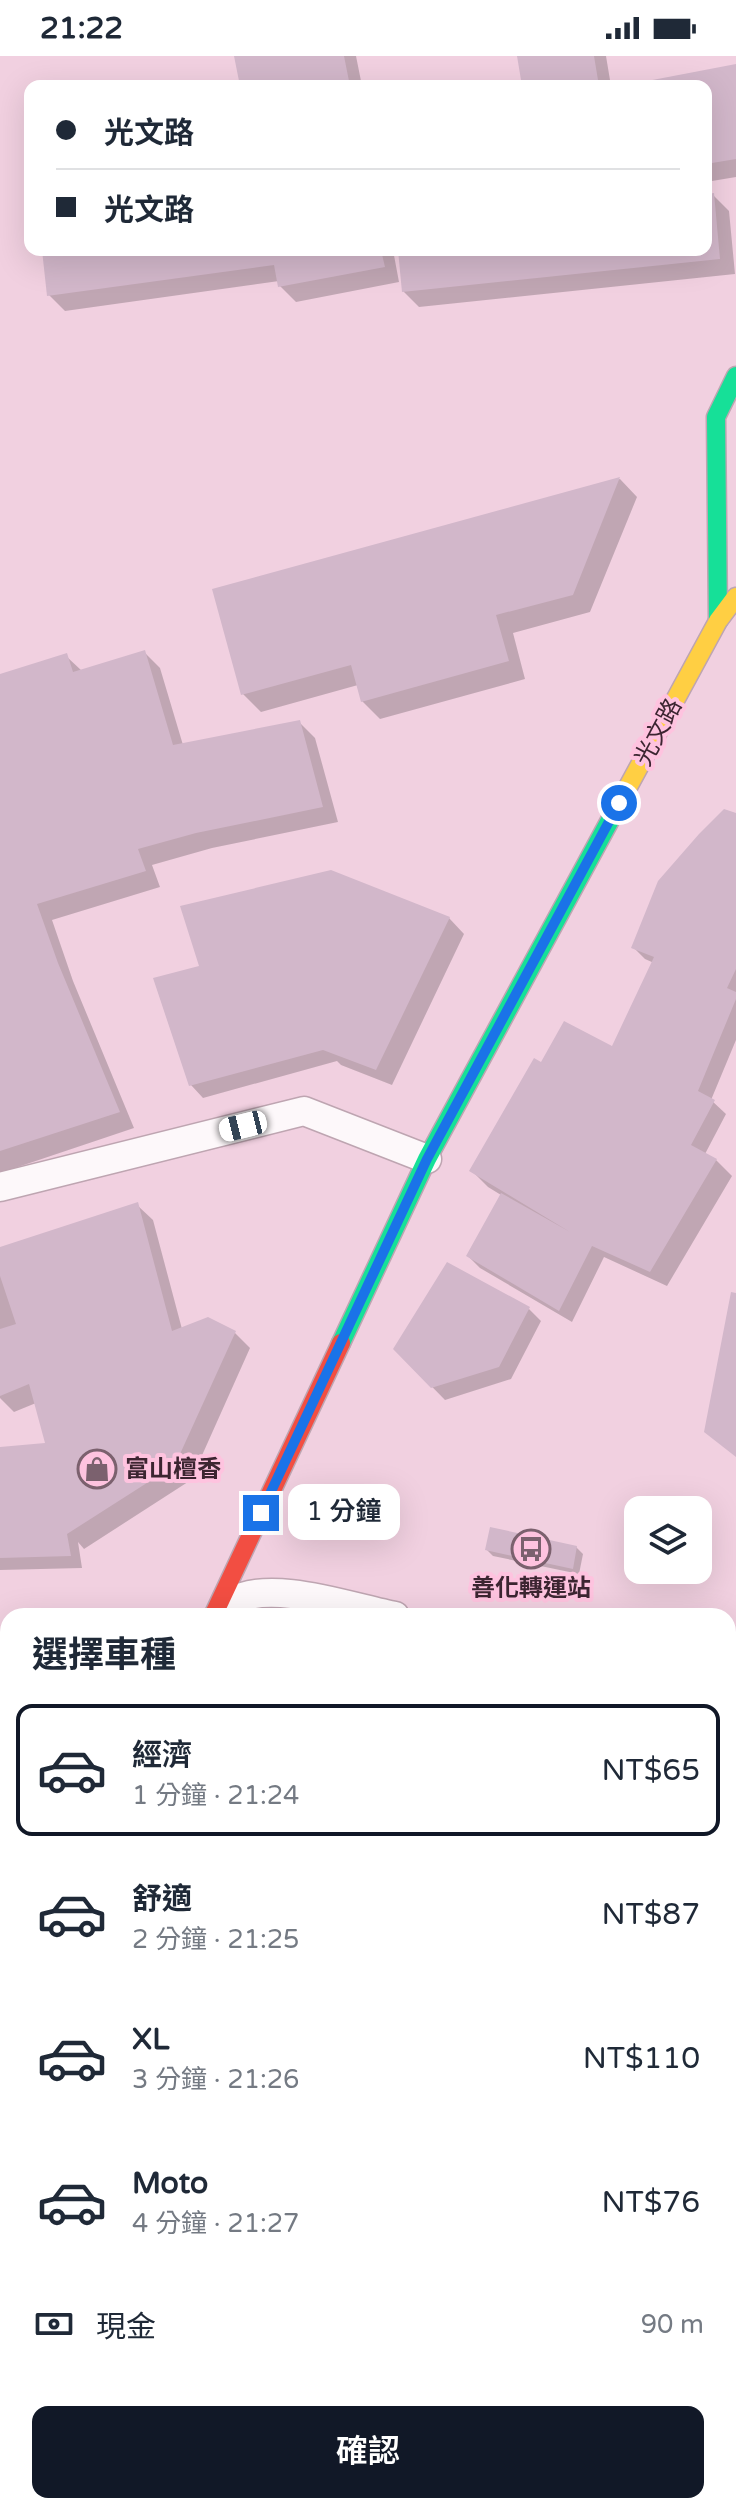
<!DOCTYPE html>
<html lang="zh-TW">
<head>
<meta charset="utf-8">
<style>
  :root { --surface:#fff; --page:#f6f6f7; --text:#1f2937; --muted:#747a83; --line:#e0e1e3; --accent:#111827 }
  body { margin:0; font-family:"Varela Round","Noto Sans TC",sans-serif; background:var(--page); color:var(--text); height:100vh; display:flex; flex-direction:column; font-size:30px; white-space:nowrap }
  * { box-sizing:border-box; margin:0 }
  p { font-size:26px; color:var(--muted) }
  .icon { flex:none; width:44px; height:44px; fill:none; stroke:currentColor; stroke-width:2; stroke-linecap:round; stroke-linejoin:round }
  .map { position:relative; flex:1; overflow:hidden }
  .details { position:absolute; left:0px; top:1552px; width:736px; height:906px; display:flex; flex-direction:column; background:var(--surface); border-radius:24px 24px 0 0; box-shadow:0 8px 32px #0002 }
  .details>* { flex:none }
  .banner { position:absolute; left:24px; top:24px; width:688px; height:176px; border-radius:16px; box-shadow:0 8px 32px #0002; display:grid; align-content:center; height:176px; padding:0 32px; background:var(--surface) }
  .controls { position:absolute; left:624px; top:1440px; display:grid; gap:16px }
  .controls a { display:grid; place-items:center; width:88px; height:88px; border-radius:16px; background:var(--surface); box-shadow:0 8px 32px #0002; font-size:40px }
  .end { position:absolute; width:36px; height:36px; margin:-18px; border:10px solid #1a73e8; background:#fff; box-shadow:0 0 0 4px #fff }
  .from { border-radius:50% }
  .bubble { position:absolute; height:56px; border-radius:16px; background:var(--surface); box-shadow:0 8px 32px #0002; font-size:26px; font-weight:600; line-height:56px; text-align:center }
  .car { position:absolute; width:24px; height:48px; margin:-24px -12px; border-radius:10px; box-shadow:0 0 6px 2px #0007; background:linear-gradient(#fff 24%,#345 0 40%,#fff 0 76%,#345 0 86%,#fff 0) }
  .banner b { display:flex; align-items:center; gap:28px; height:76px; font-size:30px }
  .banner b+b { border-top:2px solid var(--line) }
  .banner i { width:20px; height:20px; background:var(--text) }
  ul { padding:0; list-style:none }
  li { display:flex; align-items:center; gap:24px; height:132px; margin:0 16px 12px; padding:0 16px; border:4px solid transparent; border-radius:16px }
  li div { flex:1 }
  li b { display:block; font-size:30px }
  li em { font-style:normal; font-weight:600 }
  li.current { border-color:var(--accent) }
  li>.icon { width:72px; height:72px; stroke-width:1.5 }
  h2 { padding:0 32px; font-size:36px; line-height:96px }
  .pay { display:flex; align-items:center; gap:20px; height:88px; padding:0 32px; font-size:30px }
  .pay p { margin-inline-start:auto }
  .primary-button { display:flex; gap:16px; margin-top:auto; padding:16px 32px }
  .primary-button a { flex:1; height:92px; border-radius:16px; background:var(--accent); color:#fff; font-size:32px; font-weight:600; line-height:92px; text-align:center }
  .status { display:flex; justify-content:space-between; align-items:center; height:56px; padding:0 40px; background:var(--surface); direction:ltr }
  .status svg { height:22px; fill:currentColor }
  .map>svg:first-child { display:block }
</style>
</head>
<body>
<div class="status"><b>21:22</b><svg viewBox="0 0 49 12"><path d="M0 12V9h3v3zM5 12V6h3v6zM10 12V3h3v9zM15 12V0h3v12zM26 1h20v11H26zM47 4h2v5h-2z"/></svg></div>
<div class="map">
<svg width="736" height="2457" viewBox="0 0 736 2457">
  <rect width="100%" height="100%" fill="#f1d0e0"/>
  <path fill="#e8b3a7" d="M8 1632V1838L0 1839V1633Z"/>
  <path fill="#0003" d="M236 0H356L362 30H242Z
    M519 0H606L611 30H524Z
    M736 10V121L706 126V30H624Z
    M713 139 729 155 735 218 419 251 403 235 400 194H706V140Z
    M44 194H393L399 226 296 246 280 230 279 225 65 255 49 239Z
    M620 423 637 441 590 556 513 577 525 623 380 663 362 645 358 629 261 656 243 638 214 534Z
    M144 596 160 612 183 689 299 666 315 682 338 766 212 792 152 809 160 831 52 864 73 925 134 1072 0 1117V620L66 600 82 615Z
    M736 759V984L711 1044 726 1058 705 1098 716 1104 732 1120 667 1230 604 1201 572 1266 480 1212 468 1200 501 1139 488 1131 472 1115 542 1008 613 993 654 907 645 903 633 891Z
    M449 862 464 878 392 1029 341 1009 337 1005 203 1042 191 1029 202 911Z
    M137 1149 153 1164 182 1273 234 1276 250 1292 191 1424 84 1493 78 1486 82 1512 0 1514V1393L47 1389 36 1347 14 1356 0 1342V1193Z
    M529 1253 541 1265 511 1323 445 1344 395 1293Z
    M576 1491 583 1498 579 1518 493 1500 487 1494Z
    M8 1935V2066L0 2067V1936Z
    M570 2450H645L646 2457H571Z"/>
  <path fill="#d2b7ca" d="M234 0H344L350 30H240Z
    M517 0H594L599 30H522Z
    M736 8V103L706 108V30H621Z
    M714 137 720 203 402 236 398 194H706V138Z
    M42 194H381L385 211 278 231 274 209 47 240Z
    M620 421 573 539 496 559 509 605 361 646 351 609 241 639 212 533Z
    M145 594 173 689 300 664 323 751 196 777 138 793 146 815 37 848 58 907 120 1056 0 1095V618L67 597 73 616Z
    M724 753 736 757V913L727 932 736 936V943L698 1035 715 1044 691 1089 717 1103 650 1216 592 1190 559 1255 466 1200 501 1137 570 1176 469 1115 534 1002 541 1006 564 965 612 990 654 901 631 892 658 825 699 778Z
    M331 814 450 861 376 1014 323 994 189 1030 153 922 199 910 180 850Z
    M138 1146 172 1275 208 1261 236 1275 175 1409 67 1478 71 1500 0 1502V1391L45 1387 29 1328 0 1340V1273L16 1268 0 1220V1191Z
    M447 1206 530 1251 499 1311 431 1332 393 1293Z
    M731 1236 736 1237V1401L704 1376Z
    M490 1471 577 1490 573 1513 485 1494Z
    M8 1933V2053L0 2054V1934Z
    M568 2450H635L636 2457H569Z"/>
  <g fill="none" stroke-linecap="round" stroke-linejoin="round">
    <defs>
      <path id="lane" d="M0 1131 304 1055 427 1103
        M219 1560C223 1556 227 1549 232 1546 269 1522 353 1552 395 1560
        M728 1621 736 1623
        M728 1720 736 1703
        M0 2182 8 2186"/>
      <path id="street" d="M0 1606 8 1605
        M0 1915 8 1914"/>
      <path id="fast" d="M718 565 716 361 736 320
        M341 1287 427 1103 622 742"/>
      <path id="slow" d="M622 742 718 565 736 541
        M303 2450 304 2457"/>
      <path id="jam" d="M213 1560 341 1287"/>
    </defs>
    <use href="#lane" stroke="#bea5b1" stroke-width="31"/>
    <use href="#street" stroke="#bea5b1" stroke-width="47"/>
    <use href="#fast" stroke="#bea5b1" stroke-width="21"/>
    <use href="#slow" stroke="#bea5b1" stroke-width="21"/>
    <use href="#jam" stroke="#bea5b1" stroke-width="21"/>
    <use href="#lane" stroke="#fdf8fa" stroke-width="28"/>
    <use href="#street" stroke="#fdf8fa" stroke-width="44"/>
    <use href="#fast" stroke="#16e098" stroke-width="18"/>
    <use href="#slow" stroke="#ffcf43" stroke-width="18"/>
    <use href="#jam" stroke="#f24e42" stroke-width="18"/>
  </g>
  <g fill="none" stroke-linecap="round" stroke-linejoin="round">
    <path stroke="#1a73e8" stroke-width="10" d="M261 1457 427 1103 619 747"/>
  </g>
  <defs>
    <symbol id="shop-ring" viewBox="-11 -11 22 22"><circle r="9.5" fill="#fec3df" stroke="#7b616e" stroke-width="1.5"/><path d="M-5-2.5h2.3a2.7 3.5 0 0 1 5.4 0H5L5.5 6h-11ZM-1.5-2.5h3a1.5 2.3 0 0 0-3 0Z" fill="#7b616e"/></symbol>
    <symbol id="bus-ring" viewBox="-11 -11 22 22"><circle r="9.5" fill="#fec3df" stroke="#7b616e" stroke-width="1.5"/><path d="M-5-6H5V4H4V6H2V4H-2V6H-4V4H-5ZM-3.5-4V0h7V-4ZM-3.5 1.2v1.5H-2V1.2ZM2 1.2v1.5H3.5V1.2Z" fill="#7b616e"/></symbol>
  </defs>
  <g fill-rule="evenodd">
    <use href="#shop-ring" x="75" y="1391" width="44" height="44"/>
    <use href="#bus-ring" x="509" y="1471" width="44" height="44"/>
  </g>
  <g text-anchor="middle" stroke-width="8" stroke-linejoin="round" paint-order="stroke">
    <g font-size="24" fill="#3c2531" stroke="#fec3df">
      <text transform="translate(658 676) rotate(-62)" y="8">光文路</text>
    </g>
    <g font-size="24" font-weight="bold" fill="#3c2531" stroke="#fec3df" text-anchor="start">
      <text x="125" y="1421">富山檀香</text>
      <text x="531" y="1540" text-anchor="middle">善化轉運站</text>
    </g>
  </g>
</svg>
<div class="controls">
<a><svg class="icon" aria-label="layers" viewBox="0 0 24 24"><path d="M12 4l9 5-9 5-9-5zM3 14l9 5 9-5"/></svg></a>
</div>
<i class="end from" style="left:619px;top:747px"></i>
<i class="end" style="left:261px;top:1457px"></i>
<div class="bubble" style="left:288px;top:1428px;width:112px">1 分鐘</div>
<i class="car" style="left:243px;top:1070px;rotate:256deg"></i>
<div class="banner">
<b><i class="from"></i>光文路</b>
<b><i></i>光文路</b>
</div>
<section class="details">
<h2>選擇車種</h2>
<ul>
<li class="current"><svg class="icon" aria-label="car" viewBox="0 0 24 24"><path d="M5 17H2v-5l4-1 3-4h7l3 4 3 1v5h-3M9 17h6M6 11h13"/><circle cx="7" cy="17" r="2"/><circle cx="17" cy="17" r="2"/></svg><div><b>經濟</b><p>1 分鐘 · 21:24</p></div><em>NT$65</em></li>
<li><svg class="icon" aria-label="car" viewBox="0 0 24 24"><path d="M5 17H2v-5l4-1 3-4h7l3 4 3 1v5h-3M9 17h6M6 11h13"/><circle cx="7" cy="17" r="2"/><circle cx="17" cy="17" r="2"/></svg><div><b>舒適</b><p>2 分鐘 · 21:25</p></div><em>NT$87</em></li>
<li><svg class="icon" aria-label="car" viewBox="0 0 24 24"><path d="M5 17H2v-5l4-1 3-4h7l3 4 3 1v5h-3M9 17h6M6 11h13"/><circle cx="7" cy="17" r="2"/><circle cx="17" cy="17" r="2"/></svg><div><b>XL</b><p>3 分鐘 · 21:26</p></div><em>NT$110</em></li>
<li><svg class="icon" aria-label="car" viewBox="0 0 24 24"><path d="M5 17H2v-5l4-1 3-4h7l3 4 3 1v5h-3M9 17h6M6 11h13"/><circle cx="7" cy="17" r="2"/><circle cx="17" cy="17" r="2"/></svg><div><b>Moto</b><p>4 分鐘 · 21:27</p></div><em>NT$76</em></li>
</ul>
<div class="pay"><svg class="icon" aria-label="cash" viewBox="0 0 24 24"><path d="M3 7h18v10H3z"/><circle cx="12" cy="12" r="2"/></svg>現金<p>90 m</p></div>
<div class="primary-button"><a>確認</a></div>
</section>
</div>
</body>
</html>
